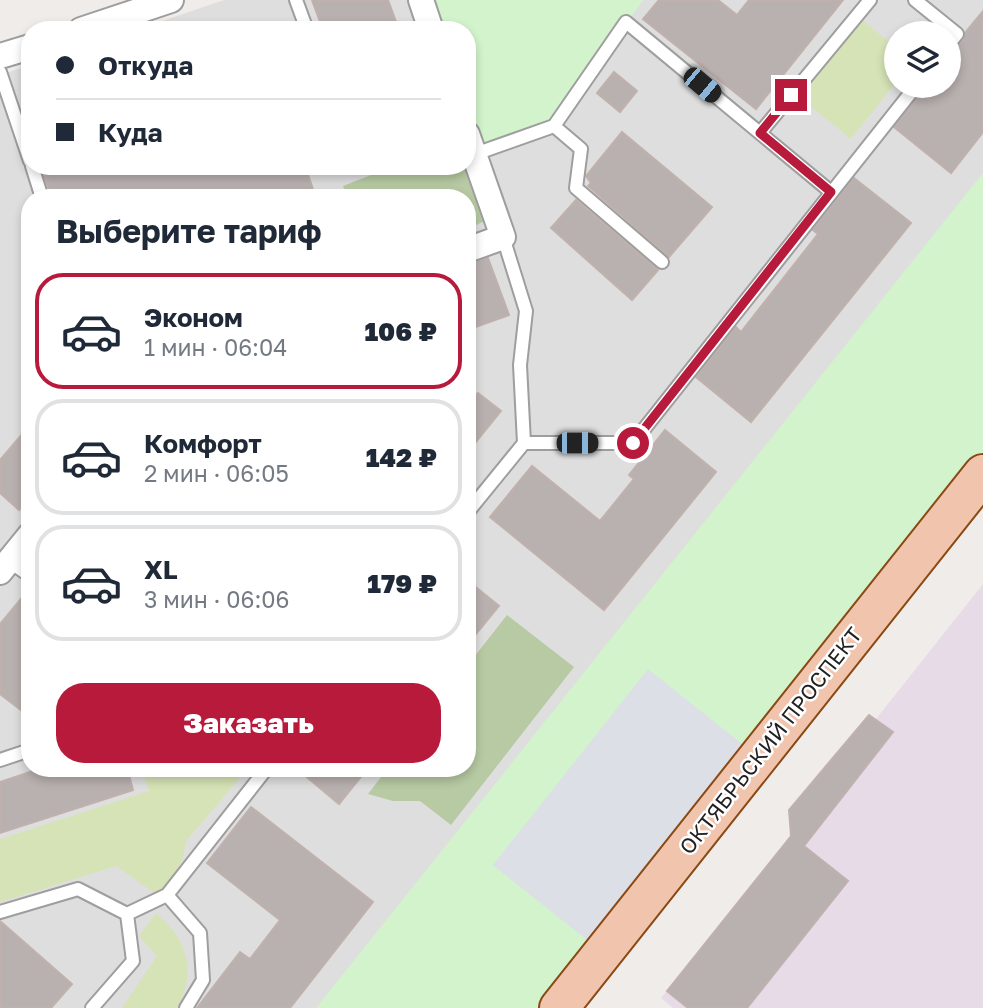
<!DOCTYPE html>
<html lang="ru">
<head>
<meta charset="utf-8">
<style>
  :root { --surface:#fff; --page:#f2f2f3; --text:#1f2937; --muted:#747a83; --line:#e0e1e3; --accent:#b81a3c }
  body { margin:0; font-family:"Golos Text",sans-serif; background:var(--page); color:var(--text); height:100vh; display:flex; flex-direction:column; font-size:26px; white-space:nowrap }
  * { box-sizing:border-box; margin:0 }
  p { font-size:23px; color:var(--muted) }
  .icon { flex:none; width:38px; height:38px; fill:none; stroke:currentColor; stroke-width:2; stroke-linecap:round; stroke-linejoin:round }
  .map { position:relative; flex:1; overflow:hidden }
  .details { position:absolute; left:21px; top:189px; width:455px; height:588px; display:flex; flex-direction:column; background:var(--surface); border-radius:28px; box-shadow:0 4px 10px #0003 }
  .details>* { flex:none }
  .top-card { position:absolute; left:21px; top:21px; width:455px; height:154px; border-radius:28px; box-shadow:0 4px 10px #0003; display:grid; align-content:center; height:154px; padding:0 35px; background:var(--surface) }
  .tools { position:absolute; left:884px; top:21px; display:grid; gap:14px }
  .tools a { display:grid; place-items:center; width:77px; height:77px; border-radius:50%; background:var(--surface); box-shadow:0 4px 10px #0003; font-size:35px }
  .end { position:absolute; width:32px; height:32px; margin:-16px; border:9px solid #b81a3c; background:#fff; box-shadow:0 0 0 4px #fff }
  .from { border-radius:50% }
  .car { position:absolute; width:21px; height:42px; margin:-21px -10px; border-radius:9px; box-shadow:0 0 5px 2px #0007; background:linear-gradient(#222 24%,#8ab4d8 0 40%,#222 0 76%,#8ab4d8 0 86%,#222 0) }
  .top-card b { display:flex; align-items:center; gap:24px; height:66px; font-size:26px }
  .top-card b+b { border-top:2px solid var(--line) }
  .top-card i { width:18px; height:18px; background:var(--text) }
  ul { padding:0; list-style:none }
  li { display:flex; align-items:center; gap:21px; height:116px; margin:0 14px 10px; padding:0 21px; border:4px solid var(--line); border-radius:28px }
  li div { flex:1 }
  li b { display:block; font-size:26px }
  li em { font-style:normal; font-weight:800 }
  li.current { border-color:var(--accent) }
  li>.icon { width:63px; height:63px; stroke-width:1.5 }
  h2 { padding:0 35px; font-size:32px; line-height:84px }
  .button { display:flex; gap:14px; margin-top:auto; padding:14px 35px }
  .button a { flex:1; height:80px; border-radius:28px; background:var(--accent); color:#fff; font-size:28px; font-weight:800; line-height:80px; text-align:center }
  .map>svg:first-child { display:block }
</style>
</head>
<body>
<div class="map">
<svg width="983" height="1008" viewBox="0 0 983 1008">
  <rect width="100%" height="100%" fill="#f0ece9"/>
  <path fill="#dfdede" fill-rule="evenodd" d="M224 0H983V452L539 1008H0V75L30 65V166H467V30H136ZM896 33H948V86H896ZM30 198H467V768H30Z"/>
  <path fill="#e8dbe8" d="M983 584V1008H673L661 998 791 836 789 810 868 716 876 719Z"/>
  <path fill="#d6e3b6" d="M862 20 896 47V82L851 139 800 98Z
    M141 768H248L186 841 182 861 170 881 156 894 116 866 0 902V839L149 791Z
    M156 913C186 937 198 973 177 1008H122L157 956 139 936Z"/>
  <path fill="#b7caa3" d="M394 166H467L496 216 467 229V198H348L343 186Z
    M507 615 574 667 451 825 420 801H393L368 794 388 768H467V666Z"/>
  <path fill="#d2f3cc" d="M421 0H643L554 126 475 154 467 133V30H431Z
    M983 173V452L746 747 493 865 591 943 540 1008H316Z"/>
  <path fill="#dddfe6" d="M648 669 746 747 591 943 493 865Z"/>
  <path fill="#b9b1af" stroke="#c0b1ad" stroke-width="2" d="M312 0H388L399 30H323Z
    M659 0H718L737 15 749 0H843L756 109 643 19Z
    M983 11V132L951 173 894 127 925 86H948V54L964 40 965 33Z
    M614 72 637 91 620 112 597 93Z
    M622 132 712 207 669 257 588 186 591 183 586 176Z
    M41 166H305L316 198H52Z
    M854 178 911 223 751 422 696 377 736 327 741 332 818 234 813 230Z
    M576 200 658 270 632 300 551 228Z
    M488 258 509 315 467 330V264Z
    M478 393 501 411 467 453V406Z
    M30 425V497L19 510 0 493V460Z
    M665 430 716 472 604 610 490 517 532 466 600 521 634 479 629 475Z
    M467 580 499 606 467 645Z
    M30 588V717L0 694V624Z
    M869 715 893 732 804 846 848 881 747 1008H688L667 991 791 836 789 810Z
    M42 768H127L133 790 0 833V782Z
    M296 768H368L339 804Z
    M251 807 373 902 290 1008H197L240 952 250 959 280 920 207 863Z
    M0 921 72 984 51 1008H0Z"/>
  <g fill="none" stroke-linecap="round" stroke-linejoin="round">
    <defs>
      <path id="lane" d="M296 0 307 30
        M915 0 957 34 948 45
        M0 72 30 161
        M554 126 581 149 576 188 662 262
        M760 133 870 0
        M475 154 554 126 626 22 831 192
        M32 166 42 198
        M503 237 526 311 520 365 524 443
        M467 513 524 443H633L916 86
        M9 561 30 576
        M0 760 30 750
        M0 912 78 889 127 914
        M92 1008 133 961 127 914 167 895
        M186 1008 203 980 200 933 167 895 267 768"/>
      <path id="street" d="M421 0 431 30
        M81 30 171 0
        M0 56 30 47
        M467 134 503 237 467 250
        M0 572 30 535"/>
      <path id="primary" d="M559 1008 983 474"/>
    </defs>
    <use href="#lane" stroke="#9e9e9e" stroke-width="16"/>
    <use href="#street" stroke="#9e9e9e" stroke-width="28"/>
    <use href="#primary" stroke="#8a4913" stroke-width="42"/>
    <use href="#lane" stroke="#fff" stroke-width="12"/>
    <use href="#street" stroke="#fff" stroke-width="24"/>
    <use href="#primary" stroke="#f1c5ad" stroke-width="38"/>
  </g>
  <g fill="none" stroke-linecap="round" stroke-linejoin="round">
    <path stroke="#b81a3c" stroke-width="9" d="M633 443 831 192 760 133 791 95"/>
  </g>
  <g text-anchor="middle" stroke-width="5" stroke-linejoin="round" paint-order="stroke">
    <g font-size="21" fill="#212121" stroke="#fff">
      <text transform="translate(771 741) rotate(-52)" y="7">ОКТЯБРЬСКИЙ ПРОСПЕКТ</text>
    </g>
  </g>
</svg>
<div class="tools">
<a><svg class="icon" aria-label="layers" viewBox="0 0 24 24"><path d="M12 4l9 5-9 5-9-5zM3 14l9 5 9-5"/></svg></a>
</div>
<i class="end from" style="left:633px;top:443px"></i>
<i class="end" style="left:791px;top:95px"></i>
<i class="car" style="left:702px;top:85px;rotate:130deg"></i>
<i class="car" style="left:577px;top:443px;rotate:90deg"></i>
<div class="top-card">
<b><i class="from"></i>Откуда</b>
<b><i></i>Куда</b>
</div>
<section class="details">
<h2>Выберите тариф</h2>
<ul>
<li class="current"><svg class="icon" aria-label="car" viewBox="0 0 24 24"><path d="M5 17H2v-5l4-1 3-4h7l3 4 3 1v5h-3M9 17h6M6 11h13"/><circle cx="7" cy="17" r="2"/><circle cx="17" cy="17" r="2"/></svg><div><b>Эконом</b><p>1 мин · 06:04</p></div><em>106 ₽</em></li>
<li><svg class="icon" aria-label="car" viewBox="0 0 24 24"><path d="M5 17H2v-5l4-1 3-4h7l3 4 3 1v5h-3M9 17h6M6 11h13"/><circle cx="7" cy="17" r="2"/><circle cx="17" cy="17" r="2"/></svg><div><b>Комфорт</b><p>2 мин · 06:05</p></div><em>142 ₽</em></li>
<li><svg class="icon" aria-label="car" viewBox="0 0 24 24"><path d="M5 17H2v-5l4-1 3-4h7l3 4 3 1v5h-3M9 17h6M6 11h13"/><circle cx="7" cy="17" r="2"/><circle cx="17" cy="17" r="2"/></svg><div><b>XL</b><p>3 мин · 06:06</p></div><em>179 ₽</em></li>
</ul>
<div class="button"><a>Заказать</a></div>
</section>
</div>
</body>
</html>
